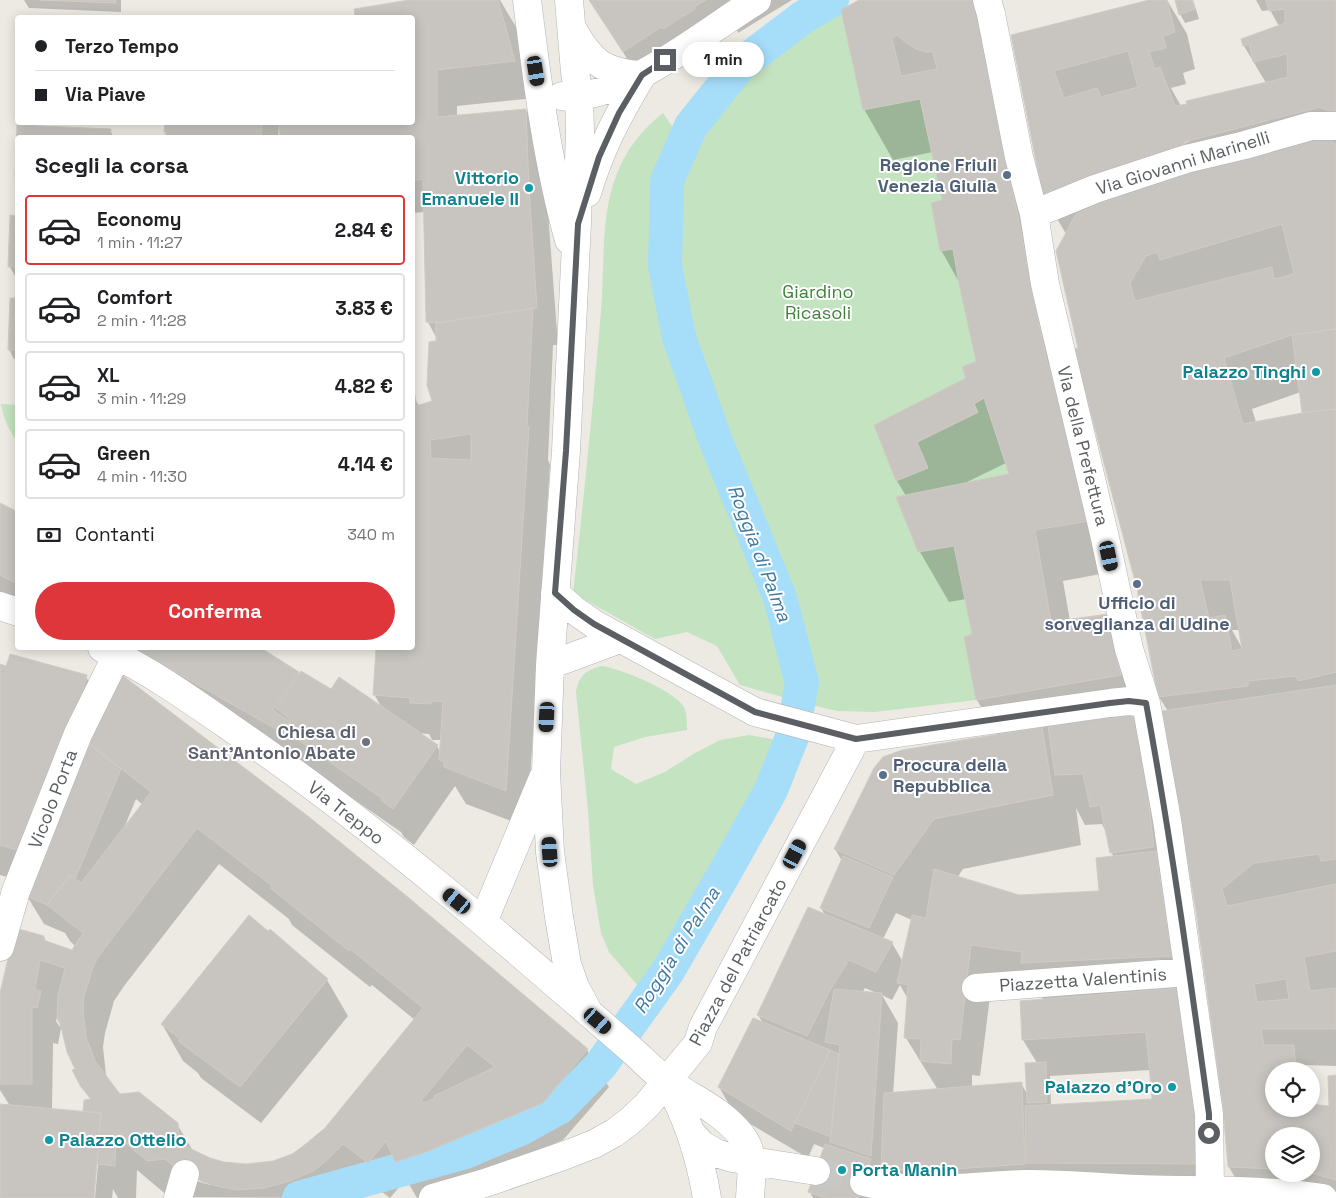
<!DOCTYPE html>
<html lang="it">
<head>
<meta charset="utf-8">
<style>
  :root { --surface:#fff; --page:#f6f6f6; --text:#202124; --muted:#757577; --line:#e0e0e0; --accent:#df363b }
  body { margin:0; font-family:"Space Grotesk",sans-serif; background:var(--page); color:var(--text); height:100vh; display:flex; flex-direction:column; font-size:19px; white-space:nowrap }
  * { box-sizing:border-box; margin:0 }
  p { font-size:16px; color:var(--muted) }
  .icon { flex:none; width:28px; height:28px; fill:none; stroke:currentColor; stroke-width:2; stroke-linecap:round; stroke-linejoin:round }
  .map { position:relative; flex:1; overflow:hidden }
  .details { position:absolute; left:15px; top:135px; width:400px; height:515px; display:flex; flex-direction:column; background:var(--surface); border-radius:5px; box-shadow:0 2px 12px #0003 }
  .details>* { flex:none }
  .guide { position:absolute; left:15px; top:15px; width:400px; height:110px; border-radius:5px; box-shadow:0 2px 12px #0003; display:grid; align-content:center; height:110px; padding:0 20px; background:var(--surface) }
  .fabs { position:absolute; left:1265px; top:1062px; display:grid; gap:10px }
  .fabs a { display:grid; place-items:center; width:55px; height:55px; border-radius:50%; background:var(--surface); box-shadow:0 2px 12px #0003; font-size:25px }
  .end { position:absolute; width:22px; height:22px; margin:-11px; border:6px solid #5b5f63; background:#fff; box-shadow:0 0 0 2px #fff }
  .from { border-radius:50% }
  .bubble { position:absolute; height:35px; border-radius:18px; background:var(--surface); box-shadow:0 2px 12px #0003; font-size:16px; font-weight:800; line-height:35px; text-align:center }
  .car { position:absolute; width:15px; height:30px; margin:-15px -8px; border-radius:6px; box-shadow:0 0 4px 1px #0007; background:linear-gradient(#222 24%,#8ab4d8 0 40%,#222 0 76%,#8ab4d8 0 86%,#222 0) }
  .guide b { display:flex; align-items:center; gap:18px; height:48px; font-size:19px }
  .guide b+b { border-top:1px solid var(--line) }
  .guide i { width:12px; height:12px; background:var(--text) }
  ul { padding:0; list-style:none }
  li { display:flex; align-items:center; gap:15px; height:70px; margin:0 10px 8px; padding:0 10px; border:2px solid var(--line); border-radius:5px }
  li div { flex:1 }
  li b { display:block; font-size:19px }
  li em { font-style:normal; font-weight:800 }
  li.current { border-color:var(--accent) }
  li>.icon { width:45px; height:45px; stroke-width:1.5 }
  h2 { padding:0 20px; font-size:22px; line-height:60px }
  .pay { display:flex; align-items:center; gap:12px; height:55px; padding:0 20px; font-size:19px }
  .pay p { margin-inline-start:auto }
  .primary-button { display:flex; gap:10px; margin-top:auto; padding:10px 20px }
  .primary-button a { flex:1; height:58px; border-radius:30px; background:var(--accent); color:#fff; font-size:20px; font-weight:800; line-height:58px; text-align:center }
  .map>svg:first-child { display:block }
</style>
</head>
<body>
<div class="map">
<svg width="1336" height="1198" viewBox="0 0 1336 1198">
  <rect width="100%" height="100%" fill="#edeae3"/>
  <path fill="#c4e3c0" d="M841 10 920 99 942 200 931 203 940 250 953 249 959 284 976 361 962 367 966 378 874 425 897 481 928 468 917 443 978 413 974 404 984 398 1009 474 896 497 918 552 954 546 972 634 964 637 976 700 875 712 837 711 812 705 813 686 809 664 791 602 735 470 697 363 687 327 677 263 674 193 680 169 693 139 735 89 759 66Z
    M663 113 681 139 661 179 658 271 660 292 674 343 777 604 794 684 790 699 740 685 717 646 687 632 655 639 573 593C584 499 593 405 601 311 605 265 600 219 616 176 626 149 642 130 663 113Z
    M1 404 17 405V441C8 429 4 419 1 404Z
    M602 666C622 669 673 690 684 707 687 713 687 723 687 730L645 737 614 747 611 769 636 784 665 772 695 753 720 740 749 735 782 741 705 887 667 948 640 988 609 952 601 933 593 885 588 810 576 692C579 675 586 670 602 666Z"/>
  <path fill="#0003" fill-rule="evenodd" d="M24 0H121V12L29 8Z
    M417 0H500L516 27 535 98 457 106V116L526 110 547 147 549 226 558 345H553L548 460 550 465 527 827 466 804 455 786 414 845 404 837 401 832 307 767 89 648H259L298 673 299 676 331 691 382 708 374 694 377 648H412L414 397 419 406 433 402 437 342V339L428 322 425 212 412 213V138L280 127H279L278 138H167L165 132 166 122H412ZM417 733 429 734 432 740H441L440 752 437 746Z
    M591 0H792L738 33 737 30 714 44 715 46 685 65 683 63 645 88Z
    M861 0H982L1117 571 1063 581 1070 621 1136 666 1220 1198H1048L1040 1185 875 1198H813L810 1192 824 1148 814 1144 808 1158 735 1115 719 1087 763 1023 758 1015 809 909 825 915 821 908 842 861 835 849 998 736 977 700 965 638 973 635 966 599 949 602 920 552 906 496 897 481 876 425 967 378 977 362 959 282 941 250 944 201 933 152 893 160 864 109ZM1006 463 1010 474 967 483V482ZM1076 808 1085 825 1102 824 1107 834 1111 852 1114 857 1100 892 1019 896 957 878 963 869 1081 845ZM896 913 912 920 903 962 892 943 883 939ZM992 981 1037 987 1044 1001 1022 1002 1023 1040 1037 1063 1027 1094 1021 1083 972 1087V1075L980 1076ZM900 985 908 999 906 1038 938 1090 893 1094 898 1023 882 995 892 1000ZM865 988 879 994 862 993ZM1151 1070 1153 1100 1051 1106 1050 1076Z
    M1154 0H1167L1187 34 1195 69 1183 73 1186 84 1171 88 1181 106 1266 83 1244 46 1279 26 1270 10 1262 11 1256 0H1336V1066L1305 1065 1308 1071H1274V1109H1311V1076L1315 1082 1316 1106 1331 1108 1336 1076V1198H1247L1229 1167 1225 1109 1168 711 1159 697 1138 589 1079 349 1066 234 1044 196 1012 36ZM1190 139V141L1055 194ZM1301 392 1303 414 1256 422 1252 409ZM1232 630H1240L1242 648ZM1274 1136H1311V1174H1274Z
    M1176 0H1193L1199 19 1185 23 1180 14Z
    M18 126 110 130 114 138H18V179L16 177Z
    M18 217V276H15L10 267Z
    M18 299V359H14L9 349Z
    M0 504 18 514V608L0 599Z
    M0 666 86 677 105 709 408 899 587 1050 609 1087 563 1140 447 1188 417 1198 406 1179 390 1198 365 1179 346 1198 169 1197 137 1170 136 1198H118L113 1189 112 1198H95L98 1164 96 1162 93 1198H0V1105L10 1106 0 1090V1002L44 937 47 943 72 951 75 946 70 941 65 933 44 924 27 896 32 884 0 875ZM136 799 143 805 124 828ZM219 864 289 919 292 925 370 987 372 985 415 1020 326 1128 292 1155 274 1162 246 1165 224 1163 210 1159 193 1151 177 1124 120 1096 108 1081 106 1075 103 1047 105 1033 114 1001 124 986ZM58 1014 60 1026V1027L56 1021ZM62 1023 76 1069 74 1071 91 1101 84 1111 85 1113 52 1110 53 1043 58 1044ZM191 1176 206 1181 210 1185 190 1179Z
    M327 980 348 1016 261 1123 201 1078 198 1073 183 1061 162 1024Z"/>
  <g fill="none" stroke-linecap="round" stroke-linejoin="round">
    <path stroke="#a6defa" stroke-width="34" d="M299 1198 465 1152 520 1129 560 1107 600 1066 668 971 724 874 771 790 792 737 802 683 780 598 715 439 679 337 665 266 667 181 691 126 740 65 802 18 832 0"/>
  </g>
  <path fill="#c8c5c0" stroke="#d1cbc2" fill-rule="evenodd" d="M39 0H116V3Z
    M409 0H498L515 61 437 70V117L526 109 529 188 537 308 436 323 426 322 423 179 412 181V138H280L279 122H412V18H355L354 9Z
    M589 0H706L694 7 695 9 663 29 661 27 623 52Z
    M859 0H975L1046 358 1076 459 1089 521 1035 530 1051 622 1108 614 1121 675 976 700 964 637 972 634 954 546 918 552 896 497 1009 474 984 398 974 404 978 412 917 442 928 468 896 481 874 425 966 378 962 367 976 361 959 284 953 249 940 251 931 203 942 200 920 99 863 110 841 10ZM897 35 905 42 916 49 926 52H933L937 69 901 76 892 38Z
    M1149 0H1167L1175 32 1163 36 1166 48 1149 52 1155 69 1160 67 1175 106 1187 104 1186 101 1288 77 1287 54 1253 62 1249 44 1243 46 1241 39 1285 23V9L1269 11 1266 0H1336V111H1328L1320 107 1184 142 1185 144 1043 197 1011 35ZM1128 51 1138 87 1101 97 1097 88 1064 98 1054 71Z
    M1175 0H1192L1195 9 1179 15Z
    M165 122H262L261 138H166V132H164Z
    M17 125 111 129 110 138H18V177H15Z
    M1322 135 1336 144V329L1292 335 1224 358 1243 424 1302 413 1336 409V672L1298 681 1296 676 1248 681V686L1158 697 1137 589 1074 349 1078 348 1056 251 1076 214 1109 200 1106 194ZM1282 224 1294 274 1274 279 1272 267 1135 301 1130 283 1146 256 1157 252 1160 260ZM1200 580H1230L1242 649 1232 651 1225 615 1209 618Z
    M10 215 18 216V267H8Z
    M10 298H18V350H8Z
    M533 308 527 426 529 427 506 791 444 767V762L439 760 443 702 431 701V704L410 703V698L373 695 376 648H412V396H415L416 406 432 401 427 385 429 342 436 341V323ZM471 434V460L431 458 430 440Z
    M1336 329V409L1302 413 1292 335Z
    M0 503 18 512V584L0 575Z
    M133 648H261L299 672 273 710 289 721 281 732Z
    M10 654 87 675 76 715 71 713 59 757 54 756 40 801 35 800 21 851 0 845V664L6 666Z
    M301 671 331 689 339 677 438 745 393 809 381 800 383 799 284 730 291 720 276 708Z
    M122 675 309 817 409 898 588 1049 543 1103 426 1152 395 1162 386 1141 368 1163 343 1144 326 1161 313 1171 290 1181 264 1188 237 1190 221 1187 203 1182 176 1168 165 1159 147 1161 116 1135 115 1166 97 1164 101 1113 83 1111 84 1100 91 1099 81 1087 72 1070 75 1069 67 1052 60 1022 58 1021 57 1016 58 995 65 968 40 960 35 990 41 991 37 1008 32 1007V1084H0V993L15 928 44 936 43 940 72 950 83 933 47 905 70 875 81 883 151 792 86 741ZM197 828 272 886 270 888 349 951 350 949 423 1008 325 1128 302 1147 292 1154 273 1161 246 1164 224 1162 210 1158 187 1147 180 1142 178 1123 139 1092 120 1094 95 1061 86 1037 83 1010 84 996 94 964 104 949ZM467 1045 495 1067 434 1096 435 1098 424 1103 421 1101Z
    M1336 685V859L1321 861 1319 854 1254 863 1222 889 1227 906 1336 884V951L1304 957 1310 991 1336 988V1029H1261L1264 1045H1294L1296 1071H1274V1109H1311V1104L1329 1106 1328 1076 1336 1075V1180L1311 1173V1136H1274V1169L1228 1167 1223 1109 1196 911 1162 711ZM1286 979 1289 999 1257 1002 1254 984Z
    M1138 713 1154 847 1110 853 1100 805 1090 807 1083 774 1055 775 1048 726Z
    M1042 727 1053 795 934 819 894 875 834 849 874 768 883 757 902 750Z
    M86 741 121 769 75 879 70 875 47 905 26 896Z
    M1156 851 1172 956 1021 963 1022 952 971 945 960 1040 952 1039 951 1064 920 1061 921 1039 904 1038 908 985 897 983 912 915 926 918 934 869 1019 895 1099 891 1096 858Z
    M843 856 893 877 869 928 820 908Z
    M808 907 893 942 876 972 849 960 829 992 807 1036 757 1015Z
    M249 915 268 931 270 929 328 979 240 1087 178 1041 180 1039 161 1024Z
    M1181 988 1194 1076 1200 1164 1026 1163 1025 1106 1152 1099 1146 1032 1022 1040 1020 1001Z
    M834 989 882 993 871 1156 830 1142 840 1045 825 1042Z
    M753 1018 830 1050 791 1131 718 1087Z
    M830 1050 839 1054 831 1137 795 1123Z
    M1046 1062 1047 1102 1027 1103 1025 1063Z
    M1022 1082 1025 1164 928 1171 881 1169 884 1093Z
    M0 1104 101 1113 94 1198H0Z
    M825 1144 871 1159 859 1198H826L808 1192Z"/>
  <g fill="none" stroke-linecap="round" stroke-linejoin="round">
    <path stroke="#c8c7c3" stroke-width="28" stroke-dasharray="28 14" stroke-linecap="butt" d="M816 1171 864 1182"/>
    <defs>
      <path id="minor" d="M527 0C537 80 547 162 569 240
        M569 0 575 72 579 96 580 132 577 223 566 451 550 665 546 772 550 852 559 917 567 964 575 987 589 1013
        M987 0 991 14 1019 157 1034 214 1045 284 1105 538 1129 649 1146 703 1167 820 1209 1114 1210 1189
        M572 28C590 61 603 73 642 75
        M562 96C622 103 707 30 757 0
        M587 193C600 149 618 115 642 75
        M1034 214 1095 189 1186 159 1245 145 1311 126H1336
        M0 606 18 612
        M102 648C154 672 202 708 250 741 385 835 510 944 634 1052 645 1062 655 1073 667 1081 693 1099 721 1110 741 1135 756 1154 751 1176 750 1198
        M550 665 620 639
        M856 739 1110 703 1129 701 1146 703
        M483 922 543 778
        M0 947 16 891 78 734 117 655
        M976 988 1189 972
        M667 1081C688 1118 700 1156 707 1198
        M693 1135 702 1145 716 1153 732 1158 816 1171
        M864 1182C916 1195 971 1186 1023 1184 1062 1183 1102 1188 1141 1189 1202 1191 1263 1189 1323 1198
        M178 1198 185 1174
        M433 1198 485 1183 563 1156 594 1144 614 1133 630 1121 647 1105 698 1043 703 1027 856 739 755 712 594 624 574 610 555 593"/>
    </defs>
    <use href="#minor" stroke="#b0b4b7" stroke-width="29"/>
    <use href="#minor" stroke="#fff" stroke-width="28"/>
  </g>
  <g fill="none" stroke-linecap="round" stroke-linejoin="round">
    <path stroke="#5b5f63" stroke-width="6" d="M665 60 642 75 619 113 599 157 578 224 566 451 555 593 574 610 594 624 755 712 856 739 1110 703 1129 701 1146 703C1171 839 1190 976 1209 1114V1133"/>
  </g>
  <g fill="#5c6f8a" stroke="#fff" stroke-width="2">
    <circle cx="1007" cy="175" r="5"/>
    <circle cx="1137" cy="584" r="5"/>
    <circle cx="883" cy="775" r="5"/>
  </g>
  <g fill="#0f9aa8" stroke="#fff" stroke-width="2">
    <circle cx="529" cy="188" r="5"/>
    <circle cx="1316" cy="372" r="5"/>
    <circle cx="1172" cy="1087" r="5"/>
    <circle cx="49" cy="1140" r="5"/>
    <circle cx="842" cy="1170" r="5"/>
  </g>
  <circle fill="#6b7280" stroke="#fff" stroke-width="2" cx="366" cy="742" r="5"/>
  <g text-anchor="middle" stroke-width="4" stroke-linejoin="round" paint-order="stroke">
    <g font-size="18" fill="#5b5f63" stroke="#fff">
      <text transform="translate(1183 163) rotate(-17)" y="6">Via Giovanni Marinelli</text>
      <text transform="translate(1083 446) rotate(76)" y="6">Via della Prefettura</text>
      <text transform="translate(53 799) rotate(-69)" y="6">Vicolo Porta</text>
      <text transform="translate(346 813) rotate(38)" y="6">Via Treppo</text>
      <text transform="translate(738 962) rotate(-62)" y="6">Piazza del Patriarcato</text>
      <text transform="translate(1083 980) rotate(-4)" y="6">Piazzetta Valentinis</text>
    </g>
    <g font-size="18" font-weight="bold" fill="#4e5e75" stroke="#fff" text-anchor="end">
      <text x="997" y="171">Regione Friuli<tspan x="997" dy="21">Venezia Giulia</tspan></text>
      <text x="1137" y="609" text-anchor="middle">Ufficio di<tspan x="1137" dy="21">sorveglianza di Udine</tspan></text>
      <text x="893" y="771" text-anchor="start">Procura della<tspan x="893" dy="21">Repubblica</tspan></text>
    </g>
    <g font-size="18" font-weight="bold" fill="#0d838f" stroke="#fff" text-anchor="end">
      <text x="519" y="184">Vittorio<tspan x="519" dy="21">Emanuele II</tspan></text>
      <text x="1306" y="378">Palazzo Tinghi</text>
      <text x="1162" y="1093">Palazzo d'Oro</text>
      <text x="59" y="1146" text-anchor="start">Palazzo Ottelio</text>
      <text x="852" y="1176" text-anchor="start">Porta Manin</text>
    </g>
    <g font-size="18" fill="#3e833a" stroke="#fff">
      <text x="818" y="298">Giardino<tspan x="818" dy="21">Ricasoli</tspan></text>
    </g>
    <g font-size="18" font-weight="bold" fill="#5b616d" stroke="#fff" text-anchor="end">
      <text x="356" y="738">Chiesa di<tspan x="356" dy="21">Sant'Antonio Abate</tspan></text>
    </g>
    <g font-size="19" font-style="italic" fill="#417aa2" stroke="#fff">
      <text transform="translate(760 553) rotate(69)" y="7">Roggia di Palma</text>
      <text transform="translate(676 950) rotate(-58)" y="7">Roggia di Palma</text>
    </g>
  </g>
</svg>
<div class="fabs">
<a><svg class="icon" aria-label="locate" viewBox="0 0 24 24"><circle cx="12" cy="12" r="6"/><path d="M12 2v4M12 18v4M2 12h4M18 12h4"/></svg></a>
<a><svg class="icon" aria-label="layers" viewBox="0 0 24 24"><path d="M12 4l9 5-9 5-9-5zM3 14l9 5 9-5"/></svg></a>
</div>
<i class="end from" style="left:1209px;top:1133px"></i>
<i class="end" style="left:665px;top:60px"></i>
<div class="bubble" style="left:682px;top:42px;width:82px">1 min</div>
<i class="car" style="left:536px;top:71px;rotate:171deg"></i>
<i class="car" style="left:1109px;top:556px;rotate:168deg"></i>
<i class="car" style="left:547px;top:717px;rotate:183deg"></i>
<i class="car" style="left:550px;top:852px;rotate:356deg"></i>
<i class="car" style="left:795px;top:854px;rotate:28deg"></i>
<i class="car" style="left:457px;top:901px;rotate:309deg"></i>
<i class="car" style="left:598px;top:1021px;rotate:131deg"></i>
<div class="guide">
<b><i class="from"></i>Terzo Tempo</b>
<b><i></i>Via Piave</b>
</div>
<section class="details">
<h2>Scegli la corsa</h2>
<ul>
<li class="current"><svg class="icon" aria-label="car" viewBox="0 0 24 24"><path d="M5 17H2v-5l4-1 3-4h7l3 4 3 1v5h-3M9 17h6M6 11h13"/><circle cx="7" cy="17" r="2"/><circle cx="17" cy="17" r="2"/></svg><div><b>Economy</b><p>1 min · 11:27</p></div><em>2.84 €</em></li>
<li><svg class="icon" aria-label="car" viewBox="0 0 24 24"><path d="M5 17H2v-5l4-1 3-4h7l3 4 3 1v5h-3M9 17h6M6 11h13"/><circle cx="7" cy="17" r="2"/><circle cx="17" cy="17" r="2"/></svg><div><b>Comfort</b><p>2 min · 11:28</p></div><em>3.83 €</em></li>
<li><svg class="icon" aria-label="car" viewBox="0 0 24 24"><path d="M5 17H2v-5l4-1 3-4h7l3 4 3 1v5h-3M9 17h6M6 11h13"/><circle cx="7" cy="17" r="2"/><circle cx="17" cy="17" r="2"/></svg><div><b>XL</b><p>3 min · 11:29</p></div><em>4.82 €</em></li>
<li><svg class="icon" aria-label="car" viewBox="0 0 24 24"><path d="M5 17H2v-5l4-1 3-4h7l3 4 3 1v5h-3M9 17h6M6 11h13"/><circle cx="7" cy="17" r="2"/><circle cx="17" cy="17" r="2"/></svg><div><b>Green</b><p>4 min · 11:30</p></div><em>4.14 €</em></li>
</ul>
<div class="pay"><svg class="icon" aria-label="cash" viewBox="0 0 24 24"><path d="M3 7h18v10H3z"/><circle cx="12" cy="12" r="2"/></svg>Contanti<p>340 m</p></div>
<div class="primary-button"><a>Conferma</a></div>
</section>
</div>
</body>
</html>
